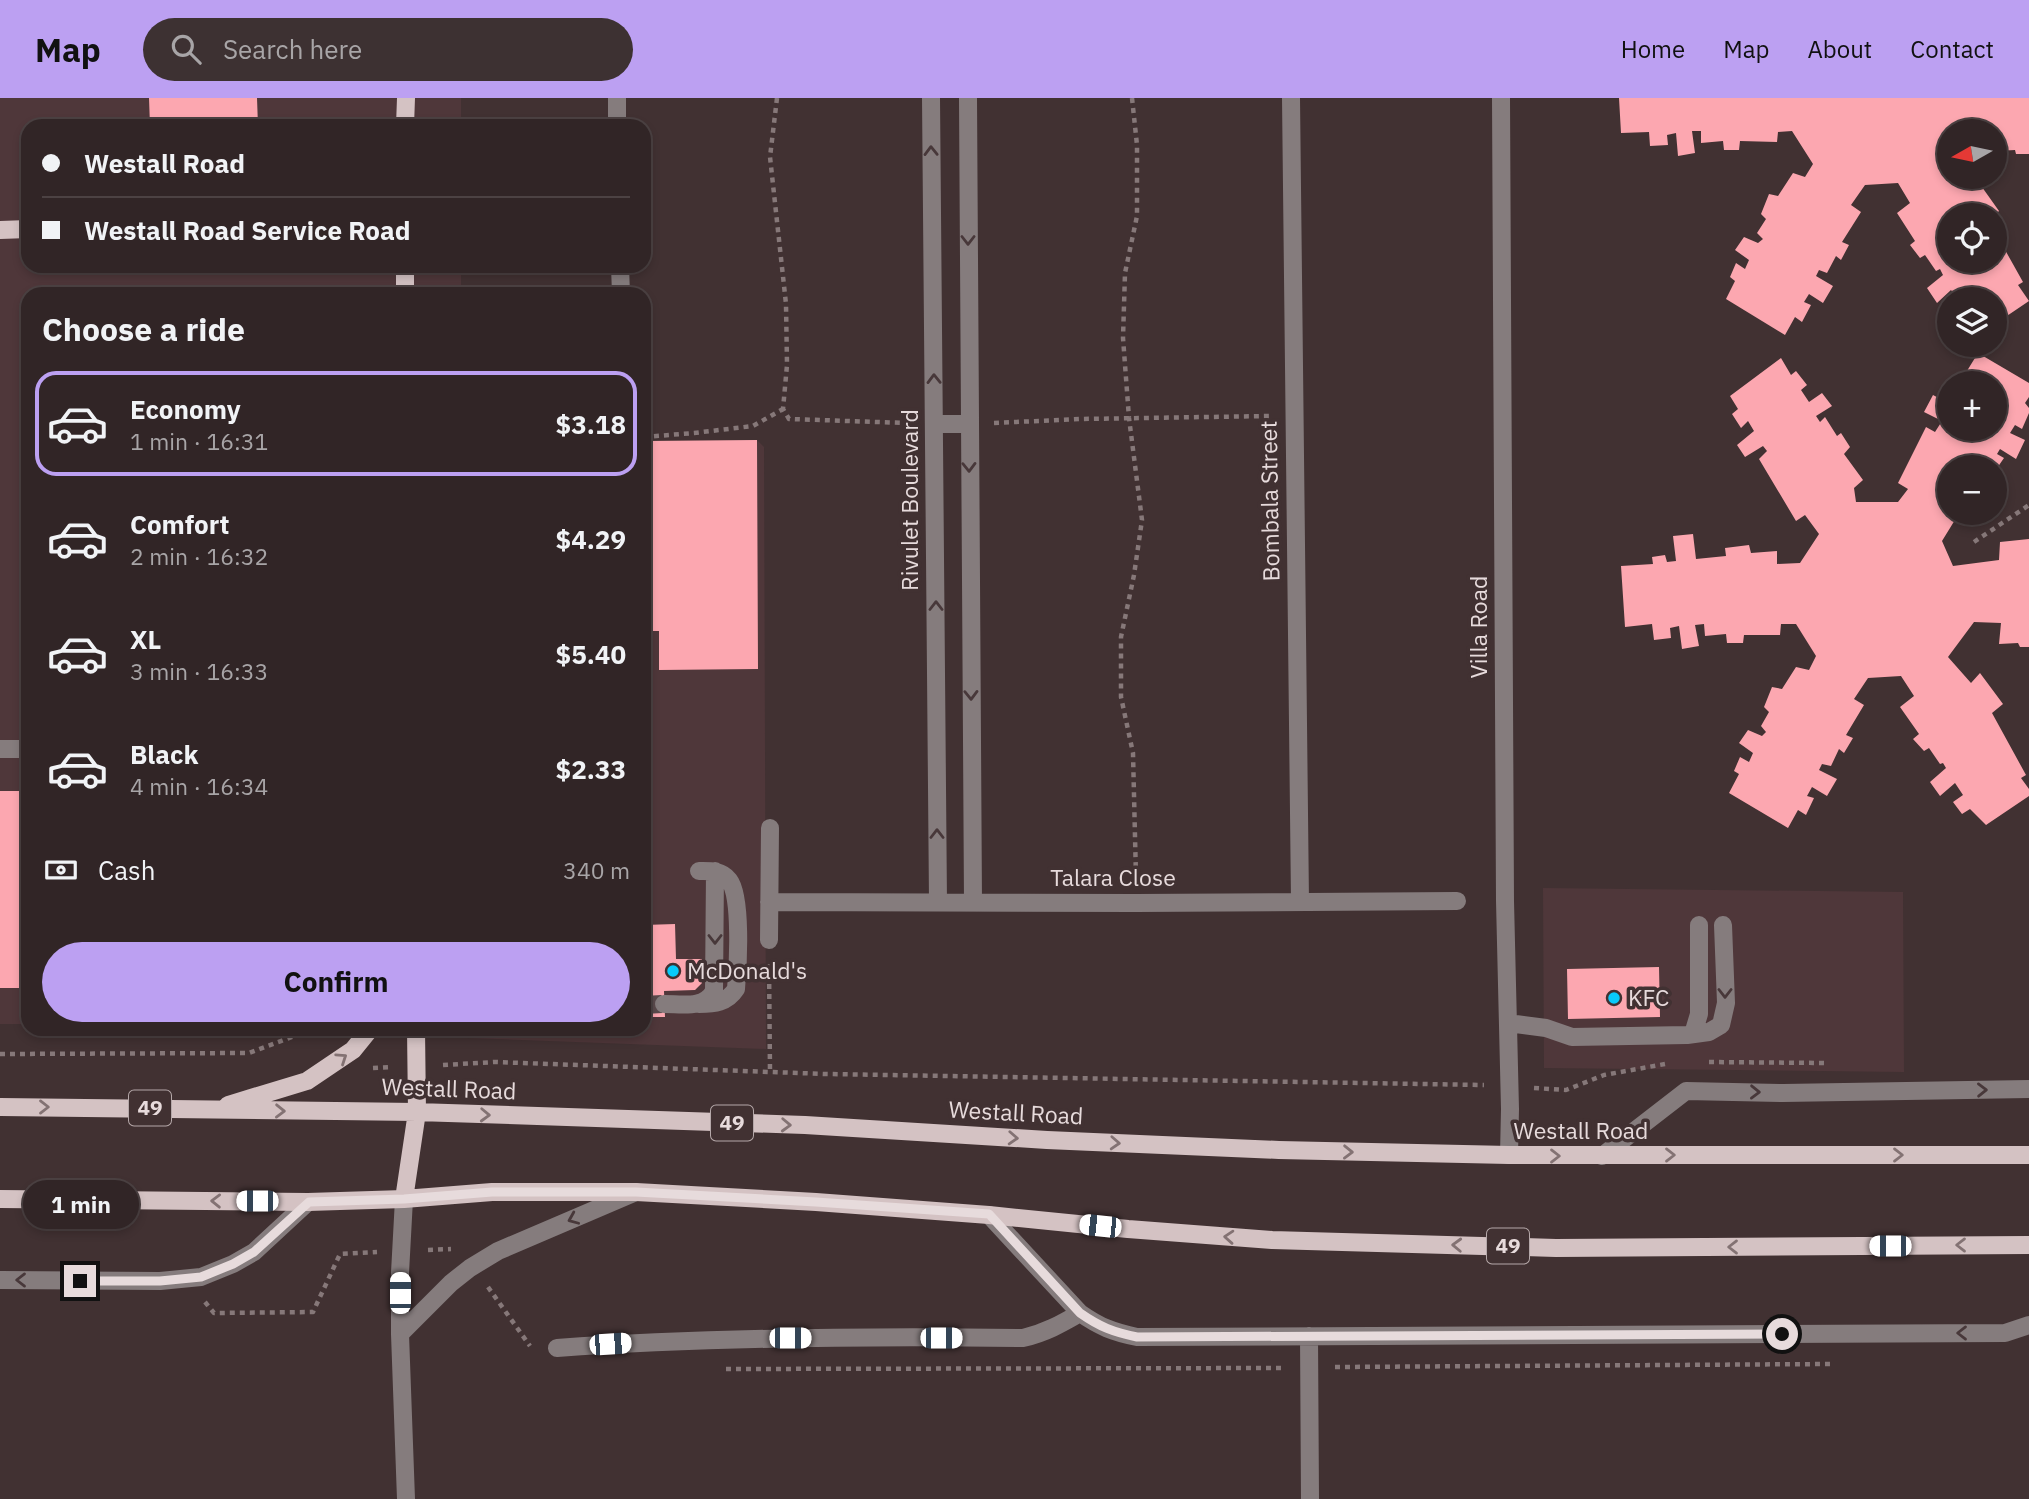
<!DOCTYPE html>
<html lang="en">
<head>
<meta charset="utf-8">
<style>
  :root { --surface:#312526; --page:#3d3132; --text:#f1f3f6; --muted:#a8a5a7; --line:#4c4243; --accent:#bca0f2 }
  body { margin:0; font-family:"IBM Plex Sans",sans-serif; background:var(--page); color:var(--text); height:100vh; display:flex; flex-direction:column; font-size:26px; white-space:nowrap }
  * { box-sizing:border-box; margin:0 }
  p { font-size:23px; color:var(--muted) }
  .icon { flex:none; width:38px; height:38px; fill:none; stroke:currentColor; stroke-width:2; stroke-linecap:round; stroke-linejoin:round }
  .map { position:relative; flex:1; overflow:hidden }
  .side { position:absolute; left:21px; top:189px; width:630px; height:749px; display:flex; flex-direction:column; background:var(--surface); border-radius:21px; box-shadow:0 4px 10px #0003,0 0 0 2px var(--line) }
  .side>* { flex:none }
  .guide { position:absolute; left:21px; top:21px; width:630px; height:154px; border-radius:21px; box-shadow:0 4px 10px #0003,0 0 0 2px var(--line); display:grid; align-content:center; height:154px; padding:0 21px; background:var(--surface) }
  .needle { width:46px; rotate:261deg }
  .controls { position:absolute; left:1937px; top:21px; display:grid; gap:14px }
  .controls a { display:grid; place-items:center; width:70px; height:70px; border-radius:50%; background:var(--surface); box-shadow:0 4px 10px #0003,0 0 0 2px var(--line); font-size:35px }
  .end { position:absolute; width:32px; height:32px; margin:-16px; border:9px solid #e7dbdc; background:#111; box-shadow:0 0 0 4px #111 }
  .from { border-radius:50% }
  .bubble { position:absolute; height:49px; border-radius:24px; background:var(--surface); box-shadow:0 4px 10px #0003,0 0 0 2px var(--line); font-size:23px; font-weight:800; line-height:49px; text-align:center }
  .car { position:absolute; width:21px; height:42px; margin:-21px -10px; border-radius:9px; box-shadow:0 0 5px 2px #0007; background:linear-gradient(#fff 24%,#345 0 40%,#fff 0 76%,#345 0 86%,#fff 0) }
  .guide b { display:flex; align-items:center; gap:24px; height:66px; font-size:26px }
  .guide b+b { border-top:2px solid var(--line) }
  .guide i { width:18px; height:18px; background:var(--text) }
  ul { padding:0; list-style:none }
  li { display:flex; align-items:center; gap:21px; height:105px; margin:0 14px 10px; padding:0 7px; border:4px solid transparent; border-radius:21px }
  li div { flex:1 }
  li b { display:block; font-size:26px }
  li em { font-style:normal; font-weight:800 }
  li.active { border-color:var(--accent) }
  li>.icon { width:63px; height:63px; stroke-width:1.5 }
  h2 { padding:0 21px; font-size:32px; line-height:84px }
  .pay { display:flex; align-items:center; gap:18px; height:77px; padding:0 21px; font-size:26px }
  .pay p { margin-inline-start:auto }
  .button { display:flex; gap:14px; margin-top:auto; padding:14px 21px }
  .button a { flex:1; height:80px; border-radius:42px; background:var(--accent); color:#111; font-size:28px; font-weight:800; line-height:80px; text-align:center }
  header { display:flex; align-items:center; gap:42px; box-sizing:border-box; height:98px; padding:0 35px; background:var(--accent); color:#111 }
  header strong { font-size:33px }
  nav { display:flex; gap:38px; margin-inline-start:auto; font-size:24px }
  .search { width:490px; height:63px; background:var(--page); display:flex; align-items:center; gap:18px; box-sizing:border-box; padding:0 24px; border-radius:38px; color:var(--muted); font-size:26px }
  .map>svg:first-child { display:block }
</style>
</head>
<body>
<header>
<strong>Map</strong>
<div class="search"><svg class="icon" aria-label="search" viewBox="0 0 24 24"><circle cx="10" cy="10" r="6"/><path d="M15 15l6 6"/></svg>Search here</div>
<nav><a>Home</a><a>Map</a><a>About</a><a>Contact</a></nav>
</header>
<div class="map">
<svg width="2029" height="1401" viewBox="0 0 2029 1401">
  <rect width="100%" height="100%" fill="#413132"/>
  <path fill="#4f373a" d="M0 0H461V28H28V168H461V196H28V926H0Z
    M757 342 764 349 766 951 221 931H644V343Z
    M1543 790 1903 794 1904 974 1544 970Z"/>
  <path fill="#fca7b0" d="M149 0H257L258 28H150Z
    M1619 0H2029V56H2016L2015 52 1996 53 1997 31 1950 33V59L1945 66 1950 71V79H1956L1967 92 1977 82 1999 113 1995 117H1950V163H1995V134L2023 184 2018 187 2029 203 1995 226V201H1958L1951 192 1937 205 1927 190 1943 177 1940 171 1936 173 1925 157 1920 160 1910 147 1915 143 1897 115 1910 105 1898 85 1865 87 1851 107 1861 114 1842 144 1849 147 1841 162 1836 158 1827 175 1819 172 1816 178 1833 188 1823 205 1809 196 1804 204 1811 207 1802 224 1795 219 1785 237 1726 201 1735 183 1730 179 1736 165 1745 171 1749 162 1735 152 1744 139 1758 145 1763 141 1757 135 1766 121 1761 116 1769 96 1778 98 1793 75 1805 79 1813 66 1792 33 1778 34 1777 44 1740 43 1739 52H1724L1723 43 1701 45V33H1692L1695 55 1678 58 1676 35 1667 37 1668 47 1650 48 1649 34 1621 35Z
    M1978 255 2029 285V299L2025 305 2029 310V315L2022 331 2015 327 2010 335 2025 342 2016 361 2000 351 1997 356 2004 360 1995 373V369H1950V415H1971L1967 422 1958 417 1942 443 1953 468 1999 462 2000 444 2029 441V549H2020L2018 545 1999 546 2001 525 1974 524 1948 559 1971 585 1980 575 2003 606 1992 615 2026 677 2021 680 2029 691V698L1986 727 1970 711 1962 716 1953 704 1963 697 1955 685 1940 698 1930 684 1946 670 1943 665 1940 666 1929 650 1924 653 1913 641 1919 636 1900 609 1914 598 1901 578 1868 580 1854 601 1864 607 1846 637 1853 640 1844 655 1839 651 1831 668 1822 666 1819 672 1837 681 1827 698 1812 689 1807 698 1814 700 1806 717 1798 712 1788 730 1729 695 1739 676 1734 673 1740 659 1749 664 1753 655 1739 645 1748 632 1762 638 1766 634 1761 628 1769 614 1764 609 1772 589 1782 591 1796 569 1809 572 1816 558 1796 526H1781L1780 537H1744L1743 545H1727L1726 536 1705 538 1704 526 1695 527 1699 548 1682 551 1679 528 1670 530 1671 540 1654 542 1652 526 1625 529 1621 468 1653 466 1652 459 1665 457 1667 464 1676 463 1673 438 1693 436 1696 461 1726 458 1725 450 1749 447 1751 455 1777 453V466L1800 465 1819 436 1805 417 1796 423 1759 361 1767 353 1763 348 1745 359 1737 347 1754 333 1748 323 1741 330 1732 316 1738 311 1730 298 1781 260 1791 277 1796 273 1807 287 1801 292 1809 304 1822 295 1832 308 1816 318 1820 324 1825 319 1837 338 1841 335 1850 349 1844 356 1863 382 1854 390 1856 404H1898L1908 391 1898 385 1926 329 1935 334 1942 323 1924 314 1933 297 1950 306V331H1995V285H1950L1955 276 1962 281Z
    M757 342 758 571 659 572V533H644V343Z
    M0 693H28V890H0Z
    M675 826 676 861H702V885L695 892 664 893 665 919H644V827Z
    M1659 869 1660 919 1568 921 1567 871Z"/>
  <g fill="none" stroke-linecap="round" stroke-linejoin="round">
    <path stroke="#5a4a4c" stroke-width="18" stroke-dasharray="18 9" stroke-linecap="butt" d="M644 907 664 906"/>
    <path stroke="#867879" stroke-width="4.5" stroke-dasharray="5 5" stroke-linecap="butt" d="M777 0 770 59 786 206 787 267 783 311 789 321 908 325
      M1132 0 1137 47V118L1125 175 1123 240 1129 320 1142 422 1134 477 1121 539V599L1133 655 1136 780
      M994 325 1081 321 1269 318
      M644 339 694 335 753 328 783 311
      M1974 444 2029 407
      M769 866 770 974
      M0 956 249 955 305 934 331 935
      M1709 964 1826 965
      M443 967 495 964 826 976 1484 987
      M373 970 392 969
      M1534 990 1566 992 1604 977 1665 966
      M428 1152 451 1151
      M488 1189 530 1248
      M205 1204 214 1215 313 1214 340 1156 377 1154
      M1335 1269 1831 1266
      M726 1271 1284 1270"/>
    <path stroke="#857c7d" stroke-width="18" d="M617 0V28
      M931 0 938 804
      M968 0 973 804
      M1291 0 1300 804
      M1501 0 1505 803 1510 1011 1509 1057
      M620 168 621 196
      M934 326H969
      M0 651H28
      M699 773C710 773 721 772 729 782 742 798 738 869 736 891 727 905 714 906 699 906
      M769 804 1136 805 1457 803
      M769 842 770 730
      M664 906C683 906 704 911 714 893L715 773
      M1508 925 1546 930 1572 939 1687 937 1709 934 1721 927 1726 905 1723 827
      M1693 936 1699 916V827
      M1602 1058 1686 993 1783 995 2029 991
      M404 1101 400 1175V1236L406 1401
      M989 1117 1080 1215C1100 1229 1113 1234 1137 1239L2005 1235 2029 1227
      M0 1182 160 1183 201 1179 233 1166 254 1154 308 1104
      M400 1236 451 1185 470 1170 498 1153 636 1094
      M1309 1238 1310 1401
      M557 1250C712 1239 868 1238 1023 1240 1045 1235 1061 1226 1080 1215"/>
    <path stroke="#d4c2c3" stroke-width="18" d="M405 28 406 0
      M0 132 28 131
      M405 168V196
      M228 1007 307 983 353 952 370 931
      M0 1009 417 1014 805 1027 1047 1042 1279 1052 1509 1057H2029
      M0 1101 308 1104 404 1101 492 1094H636L816 1104 989 1117 1128 1131 1272 1142 1556 1150 2029 1147
      M404 1101 417 1014 416 931"/>
  </g>
  <defs><path id="oneway-chevron" d="M-2-3.5L2.5 0L-2 3.5" fill="none" stroke-width="1.6" stroke-linecap="round" stroke-linejoin="round" transform="scale(1.75)"/></defs>
  <g stroke="#48383a">
    <use href="#oneway-chevron" transform="translate(931 53) rotate(-91)"/>
    <use href="#oneway-chevron" transform="translate(968 142) rotate(90)"/>
    <use href="#oneway-chevron" transform="translate(934 281) rotate(-91)"/>
    <use href="#oneway-chevron" transform="translate(969 369) rotate(89)"/>
    <use href="#oneway-chevron" transform="translate(936 508) rotate(-90)"/>
    <use href="#oneway-chevron" transform="translate(971 597) rotate(89)"/>
    <use href="#oneway-chevron" transform="translate(937 736) rotate(-90)"/>
    <use href="#oneway-chevron" transform="translate(715 841) rotate(90)"/>
    <use href="#oneway-chevron" transform="translate(1725 895) rotate(90)"/>
    <use href="#oneway-chevron" transform="translate(1982 992) rotate(-1)"/>
    <use href="#oneway-chevron" transform="translate(1755 994) rotate(1)"/>
    <use href="#oneway-chevron" transform="translate(573 1121) rotate(157)"/>
    <use href="#oneway-chevron" transform="translate(21 1182) rotate(-180)"/>
    <use href="#oneway-chevron" transform="translate(1962 1235) rotate(180)"/>
  </g>
  <g stroke="#837273">
    <use href="#oneway-chevron" transform="translate(342 960) rotate(-34)"/>
    <use href="#oneway-chevron" transform="translate(44 1009)"/>
    <use href="#oneway-chevron" transform="translate(280 1013) rotate(1)"/>
    <use href="#oneway-chevron" transform="translate(485 1017) rotate(2)"/>
    <use href="#oneway-chevron" transform="translate(786 1027) rotate(2)"/>
    <use href="#oneway-chevron" transform="translate(1013 1040) rotate(3)"/>
    <use href="#oneway-chevron" transform="translate(1115 1045) rotate(3)"/>
    <use href="#oneway-chevron" transform="translate(1348 1054) rotate(1)"/>
    <use href="#oneway-chevron" transform="translate(1670 1057)"/>
    <use href="#oneway-chevron" transform="translate(1898 1057)"/>
    <use href="#oneway-chevron" transform="translate(1555 1058)"/>
    <use href="#oneway-chevron" transform="translate(216 1103) rotate(-179)"/>
    <use href="#oneway-chevron" transform="translate(1229 1139) rotate(-176)"/>
    <use href="#oneway-chevron" transform="translate(1457 1147) rotate(-178)"/>
    <use href="#oneway-chevron" transform="translate(1961 1147) rotate(180)"/>
    <use href="#oneway-chevron" transform="translate(1733 1149) rotate(180)"/>
  </g>
  <g fill="none" stroke-linecap="round" stroke-linejoin="round">
    <path stroke="#e7dbdc" stroke-width="9" d="M80 1183H160L201 1179 233 1166 254 1154 309 1104 404 1101 492 1094H636L816 1104 989 1116 1080 1215C1100 1229 1113 1234 1137 1239L1782 1236"/>
  </g>
  <g fill="#09cafa" stroke="#413132" stroke-width="2.5">
    <circle cx="673" cy="873" r="7"/>
    <circle cx="1614" cy="900" r="7"/>
  </g>
  <g text-anchor="middle" stroke-width="7" stroke-linejoin="round" paint-order="stroke">
    <g fill="#413132" stroke="#b5a8a9" stroke-width="2">
      <rect x="129" y="992.5" width="42" height="35" rx="5"/>
      <rect x="711" y="1007.5" width="42" height="35" rx="5"/>
      <rect x="1487" y="1130.5" width="42" height="35" rx="5"/>
    </g>
    <g font-size="21" font-weight="bold" fill="#e7dbdc">
      <text x="150" y="1017">49</text>
      <text x="732" y="1032">49</text>
      <text x="1508" y="1155">49</text>
    </g>
    <g font-size="23" fill="#e7dbdc" stroke="#413132">
      <text transform="translate(910 402) rotate(-90)" y="8">Rivulet Boulevard</text>
      <text transform="translate(1270 403) rotate(-91)" y="8">Bombala Street</text>
      <text transform="translate(1479 529) rotate(-90)" y="8">Villa Road</text>
      <text x="1113" y="788">Talara Close</text>
      <text transform="translate(449 991) rotate(2)" y="8">Westall Road</text>
      <text transform="translate(1016 1015) rotate(3)" y="8">Westall Road</text>
      <text x="1581" y="1041">Westall Road</text>
    </g>
    <g font-size="23" fill="#e7dbdc" stroke="#413132" text-anchor="start">
      <text x="687" y="881">McDonald's</text>
      <text x="1628" y="908">KFC</text>
    </g>
  </g>
</svg>
<div class="controls">
<a><svg class="needle" viewBox="-14 -14 28 28"><path d="M0-13l5 13h-10z" fill="#e53935"/><path d="M0 13l5-13h-10z" fill="#a8a5a7"/></svg></a>
<a><svg class="icon" aria-label="locate" viewBox="0 0 24 24"><circle cx="12" cy="12" r="6"/><path d="M12 2v4M12 18v4M2 12h4M18 12h4"/></svg></a>
<a><svg class="icon" aria-label="layers" viewBox="0 0 24 24"><path d="M12 4l9 5-9 5-9-5zM3 14l9 5 9-5"/></svg></a>
<a>+</a>
<a>−</a>
</div>
<i class="end from" style="left:1782px;top:1236px"></i>
<i class="end" style="left:80px;top:1183px"></i>
<div class="bubble" style="left:23px;top:1082px;width:116px">1 min</div>
<i class="car" style="left:257px;top:1103px;rotate:270deg"></i>
<i class="car" style="left:1100px;top:1128px;rotate:276deg"></i>
<i class="car" style="left:1890px;top:1148px;rotate:270deg"></i>
<i class="car" style="left:400px;top:1195px;rotate:0deg"></i>
<i class="car" style="left:790px;top:1240px;rotate:90deg"></i>
<i class="car" style="left:941px;top:1240px;rotate:90deg"></i>
<i class="car" style="left:610px;top:1246px;rotate:86deg"></i>
<div class="guide">
<b><i class="from"></i>Westall Road</b>
<b><i></i>Westall Road Service Road</b>
</div>
<section class="side">
<h2>Choose a ride</h2>
<ul>
<li class="active"><svg class="icon" aria-label="car" viewBox="0 0 24 24"><path d="M5 17H2v-5l4-1 3-4h7l3 4 3 1v5h-3M9 17h6M6 11h13"/><circle cx="7" cy="17" r="2"/><circle cx="17" cy="17" r="2"/></svg><div><b>Economy</b><p>1 min · 16:31</p></div><em>$3.18</em></li>
<li><svg class="icon" aria-label="car" viewBox="0 0 24 24"><path d="M5 17H2v-5l4-1 3-4h7l3 4 3 1v5h-3M9 17h6M6 11h13"/><circle cx="7" cy="17" r="2"/><circle cx="17" cy="17" r="2"/></svg><div><b>Comfort</b><p>2 min · 16:32</p></div><em>$4.29</em></li>
<li><svg class="icon" aria-label="car" viewBox="0 0 24 24"><path d="M5 17H2v-5l4-1 3-4h7l3 4 3 1v5h-3M9 17h6M6 11h13"/><circle cx="7" cy="17" r="2"/><circle cx="17" cy="17" r="2"/></svg><div><b>XL</b><p>3 min · 16:33</p></div><em>$5.40</em></li>
<li><svg class="icon" aria-label="car" viewBox="0 0 24 24"><path d="M5 17H2v-5l4-1 3-4h7l3 4 3 1v5h-3M9 17h6M6 11h13"/><circle cx="7" cy="17" r="2"/><circle cx="17" cy="17" r="2"/></svg><div><b>Black</b><p>4 min · 16:34</p></div><em>$2.33</em></li>
</ul>
<div class="pay"><svg class="icon" aria-label="cash" viewBox="0 0 24 24"><path d="M3 7h18v10H3z"/><circle cx="12" cy="12" r="2"/></svg>Cash<p>340 m</p></div>
<div class="button"><a>Confirm</a></div>
</section>
</div>
</body>
</html>
